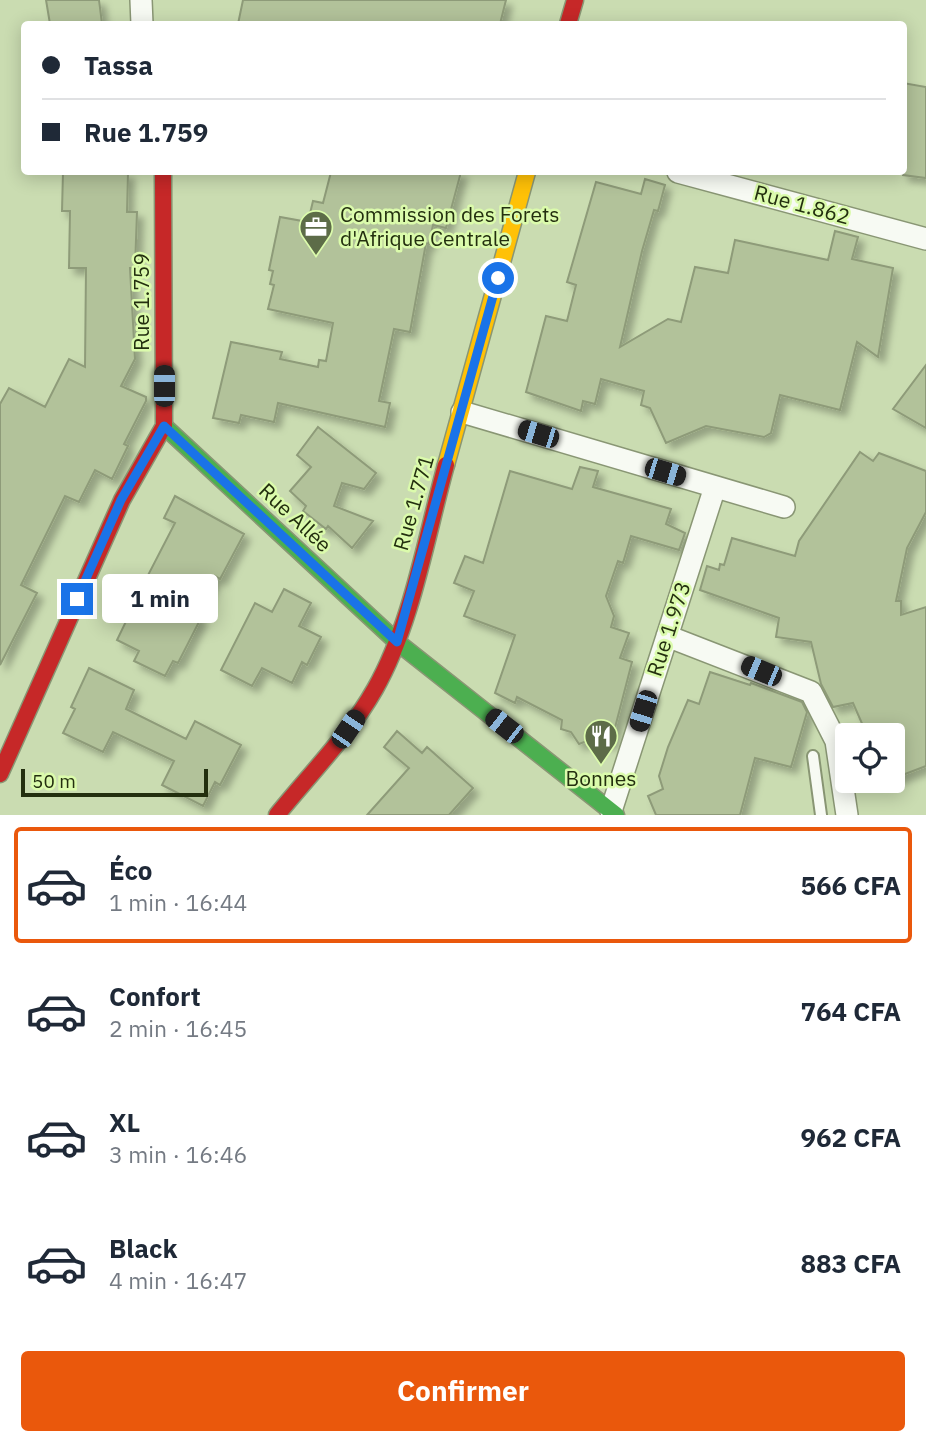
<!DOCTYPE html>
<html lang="fr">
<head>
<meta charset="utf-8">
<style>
  :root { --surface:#fff; --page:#f2f2f3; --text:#1f2937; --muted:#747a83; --line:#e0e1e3; --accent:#ea580c }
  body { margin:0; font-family:"IBM Plex Sans",sans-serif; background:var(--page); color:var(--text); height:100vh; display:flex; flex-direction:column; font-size:26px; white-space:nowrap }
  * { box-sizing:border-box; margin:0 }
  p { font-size:23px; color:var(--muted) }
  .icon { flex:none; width:38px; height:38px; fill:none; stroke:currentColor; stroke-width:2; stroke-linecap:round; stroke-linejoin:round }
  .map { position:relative; height:815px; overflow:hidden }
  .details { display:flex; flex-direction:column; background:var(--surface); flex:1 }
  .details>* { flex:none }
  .banner { position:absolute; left:21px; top:21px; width:886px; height:154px; border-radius:7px; box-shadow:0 4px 18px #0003; display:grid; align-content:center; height:154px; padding:0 21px; background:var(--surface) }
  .tools { position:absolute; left:835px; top:723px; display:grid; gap:14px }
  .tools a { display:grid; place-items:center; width:70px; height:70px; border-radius:7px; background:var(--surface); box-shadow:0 4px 18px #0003; font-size:35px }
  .scale { position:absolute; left:21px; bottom:18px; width:187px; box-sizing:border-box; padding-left:7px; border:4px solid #232f0f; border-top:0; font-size:19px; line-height:24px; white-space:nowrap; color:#232f0f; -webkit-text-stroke:5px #dbfbac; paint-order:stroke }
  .end { position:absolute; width:32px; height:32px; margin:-16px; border:9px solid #1a73e8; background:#fff; box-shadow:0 0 0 4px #fff }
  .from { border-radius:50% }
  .bubble { position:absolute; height:49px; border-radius:7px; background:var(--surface); box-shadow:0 4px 18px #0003; font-size:23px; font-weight:800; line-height:49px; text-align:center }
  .car { position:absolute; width:21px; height:42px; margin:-21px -10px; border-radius:9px; box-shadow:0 0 5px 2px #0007; background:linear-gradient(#222 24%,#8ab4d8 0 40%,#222 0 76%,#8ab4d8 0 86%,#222 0) }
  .banner b { display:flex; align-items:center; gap:24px; height:66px; font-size:26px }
  .banner b+b { border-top:2px solid var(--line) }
  .banner i { width:18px; height:18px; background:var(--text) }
  ul { padding:12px 0 0; list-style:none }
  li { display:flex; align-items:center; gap:21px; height:116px; margin:0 14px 10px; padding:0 7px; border:4px solid transparent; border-radius:7px }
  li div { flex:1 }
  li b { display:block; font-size:26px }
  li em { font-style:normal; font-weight:800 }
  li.current { border-color:var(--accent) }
  li>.icon { width:63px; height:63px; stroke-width:1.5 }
  .primary-button { display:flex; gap:14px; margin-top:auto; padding:14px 21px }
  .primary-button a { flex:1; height:80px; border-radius:7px; background:var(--accent); color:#fff; font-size:28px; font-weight:800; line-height:80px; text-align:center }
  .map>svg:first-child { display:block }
</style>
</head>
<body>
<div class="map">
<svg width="926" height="815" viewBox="0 0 926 815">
  <defs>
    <filter id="shadow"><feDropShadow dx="6" dy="6" stdDeviation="3.5" flood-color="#0004"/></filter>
  </defs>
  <rect width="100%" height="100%" fill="#cadcb1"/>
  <path fill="#b2c29a" stroke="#8e9b79" stroke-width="2" filter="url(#shadow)" d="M46 0H99L102 24H50Z
    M243 0H506L500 24H238Z
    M903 83 926 87V178L903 175Z
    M63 172 128 173 127 212H137L135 268H130L135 359 121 386 146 397V401L124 444 128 446 112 479 95 470 79 502 65 496 21 585 37 593 0 665V404L9 388 45 407 69 359 85 367 86 268H69L70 211H62Z
    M331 172H461L446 228 433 225 429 244 426 243 410 332 394 329 379 401 390 403 385 427 278 403 274 422 241 415 239 423 213 418 231 342 282 352 280 359 318 367 319 360 326 361 333 323 268 309 274 285 270 284 273 271 269 270 280 217 308 222 313 201 323 203Z
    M645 179 665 185 658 211 654 210 642 251 620 347 668 319 681 322 695 267 728 273 735 240 828 260 835 231 858 237 852 259 893 268 878 357 857 342 840 410 780 395 771 433 764 437 706 426 666 443 650 408 641 405 644 391 601 379 595 404 583 401 581 411 526 392 546 316 567 321 576 285 567 282 596 182 641 194Z
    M926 365V428L893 409Z
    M318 427 376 473 364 489 342 483 334 506 373 521 352 548 328 526 326 529 303 511 306 506 290 491 311 467 297 455Z
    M860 452 873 461 879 453 926 471V512L907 548 896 601H901V615L926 607V766L892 779V735H867L853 703 833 707 821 684 811 642 776 637 779 618 700 590 707 566 719 570 720 564 724 565 732 538 795 556 799 541Z
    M580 467 598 471 593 487 671 509 666 524 685 533 679 550 631 536 623 563 618 561 606 596 614 616 611 627 629 633 620 658 632 662 611 743 592 739 579 744 571 732 561 729 562 720 517 697 515 703 495 693 515 635 464 616 474 591 454 583 465 556 483 563 510 471 572 489Z
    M175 496 244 534 220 579 215 576 195 616 201 618 178 663 173 661 165 676 134 661 139 651 117 640 133 607 123 602 134 580 143 585 175 523 164 518Z
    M284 589 311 603 299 626 321 637 307 665 302 662 292 683 262 668 252 686 221 670 255 603 272 612Z
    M89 668 134 690 126 709 186 739 195 721 241 745 220 785 215 782 203 806 162 785 174 761 113 732 103 752 63 733 75 709 71 707Z
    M710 672 750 685 751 683 802 702 807 712 791 767 755 758 740 815H656L648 796 663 789 659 776 668 747 688 700 699 704Z
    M397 731 422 753 427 747 473 788 449 815H367L409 768 384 747Z"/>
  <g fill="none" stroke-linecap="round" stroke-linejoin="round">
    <defs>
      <path id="lane" d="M813 756 821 815"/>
      <path id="street" d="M141 0 142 24
        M678 172 926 239
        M462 412 784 507
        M667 636 811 692 836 741 847 815
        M611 811 715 487"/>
      <path id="fast" d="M164 426 397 642 616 815"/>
      <path id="slow" d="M446 465 527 172"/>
      <path id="jam" d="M568 24 575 0
        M0 774 122 500 164 426 163 172
        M277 815C310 774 349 735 375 689 412 624 426 537 446 465"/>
    </defs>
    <use href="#lane" stroke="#899674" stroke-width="14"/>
    <use href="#street" stroke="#899674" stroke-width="24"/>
    <use href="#fast" stroke="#899674" stroke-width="19"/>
    <use href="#slow" stroke="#899674" stroke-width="19"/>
    <use href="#jam" stroke="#899674" stroke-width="19"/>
    <use href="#lane" stroke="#f7faf3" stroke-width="10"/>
    <use href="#street" stroke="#f7faf3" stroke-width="21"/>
    <use href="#fast" stroke="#4caf50" stroke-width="16"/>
    <use href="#slow" stroke="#ffc107" stroke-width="16"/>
    <use href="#jam" stroke="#c62828" stroke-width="16"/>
  </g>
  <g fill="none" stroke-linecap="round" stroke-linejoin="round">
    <path stroke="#1a73e8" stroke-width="9" d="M77 599 121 500 164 426 397 642 498 278"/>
  </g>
  <defs>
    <symbol id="office-pin" viewBox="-11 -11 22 30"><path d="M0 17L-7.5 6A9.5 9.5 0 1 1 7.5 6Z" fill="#5d6c48" stroke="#dbfbac"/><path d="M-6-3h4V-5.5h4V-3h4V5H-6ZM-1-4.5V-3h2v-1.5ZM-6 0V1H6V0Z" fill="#fff"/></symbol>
    <symbol id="restaurant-pin" viewBox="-11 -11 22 30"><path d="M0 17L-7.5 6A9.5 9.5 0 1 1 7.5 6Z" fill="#5d6c48" stroke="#dbfbac"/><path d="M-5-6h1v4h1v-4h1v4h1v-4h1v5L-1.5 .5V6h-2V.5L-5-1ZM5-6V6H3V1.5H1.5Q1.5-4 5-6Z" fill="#fff"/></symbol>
  </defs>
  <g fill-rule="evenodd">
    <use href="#office-pin" x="297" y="208" width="38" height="52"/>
    <use href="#restaurant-pin" x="582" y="717" width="38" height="52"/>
  </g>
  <g text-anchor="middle" stroke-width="5" stroke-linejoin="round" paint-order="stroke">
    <g font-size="21" fill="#232f0f" stroke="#dbfbac">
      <text transform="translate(802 205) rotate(15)" y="7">Rue 1.862</text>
      <text transform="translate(142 302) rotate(-90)" y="7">Rue 1.759</text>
      <text transform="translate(414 503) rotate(-74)" y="7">Rue 1.771</text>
      <text transform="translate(295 518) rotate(43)" y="7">Rue Allée</text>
      <text transform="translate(669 629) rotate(-72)" y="7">Rue 1.973</text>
    </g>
    <g font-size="21" fill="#232f0f" stroke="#dbfbac" text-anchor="start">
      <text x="340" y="222">Commission des Forets<tspan x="340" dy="24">d'Afrique Centrale</tspan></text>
      <text x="601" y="786" text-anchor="middle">Bonnes</text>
    </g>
  </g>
</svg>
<div class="tools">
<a><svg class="icon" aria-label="locate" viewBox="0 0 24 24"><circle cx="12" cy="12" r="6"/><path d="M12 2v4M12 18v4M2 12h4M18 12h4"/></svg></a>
</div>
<div class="scale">50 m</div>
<i class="end from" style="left:498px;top:278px"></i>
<i class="end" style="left:77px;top:599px"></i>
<div class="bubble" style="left:102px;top:574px;width:116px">1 min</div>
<i class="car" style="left:164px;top:386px;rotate:0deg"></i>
<i class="car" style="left:538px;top:434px;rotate:287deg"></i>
<i class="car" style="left:665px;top:472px;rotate:107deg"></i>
<i class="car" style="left:761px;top:671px;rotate:293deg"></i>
<i class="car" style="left:643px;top:711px;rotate:197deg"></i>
<i class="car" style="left:504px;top:726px;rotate:308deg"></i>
<i class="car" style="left:348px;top:729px;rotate:34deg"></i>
<div class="banner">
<b><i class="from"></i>Tassa</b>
<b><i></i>Rue 1.759</b>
</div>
</div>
<section class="details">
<ul>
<li class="current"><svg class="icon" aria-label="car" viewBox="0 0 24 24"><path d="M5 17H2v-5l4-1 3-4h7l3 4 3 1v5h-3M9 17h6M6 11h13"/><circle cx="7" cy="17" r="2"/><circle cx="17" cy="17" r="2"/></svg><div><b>Éco</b><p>1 min · 16:44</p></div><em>566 CFA</em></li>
<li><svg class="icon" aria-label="car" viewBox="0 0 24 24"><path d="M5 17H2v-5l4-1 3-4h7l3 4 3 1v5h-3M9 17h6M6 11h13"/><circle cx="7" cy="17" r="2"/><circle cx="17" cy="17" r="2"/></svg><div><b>Confort</b><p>2 min · 16:45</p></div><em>764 CFA</em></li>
<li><svg class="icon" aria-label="car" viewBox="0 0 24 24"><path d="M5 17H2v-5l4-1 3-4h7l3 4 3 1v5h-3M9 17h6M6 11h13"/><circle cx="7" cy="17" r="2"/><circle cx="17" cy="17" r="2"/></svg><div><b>XL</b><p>3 min · 16:46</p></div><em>962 CFA</em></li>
<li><svg class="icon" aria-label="car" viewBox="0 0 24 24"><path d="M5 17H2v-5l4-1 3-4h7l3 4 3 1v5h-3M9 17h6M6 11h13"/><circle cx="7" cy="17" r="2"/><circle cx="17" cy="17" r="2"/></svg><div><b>Black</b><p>4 min · 16:47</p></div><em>883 CFA</em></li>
</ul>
<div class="primary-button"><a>Confirmer</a></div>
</section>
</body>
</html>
